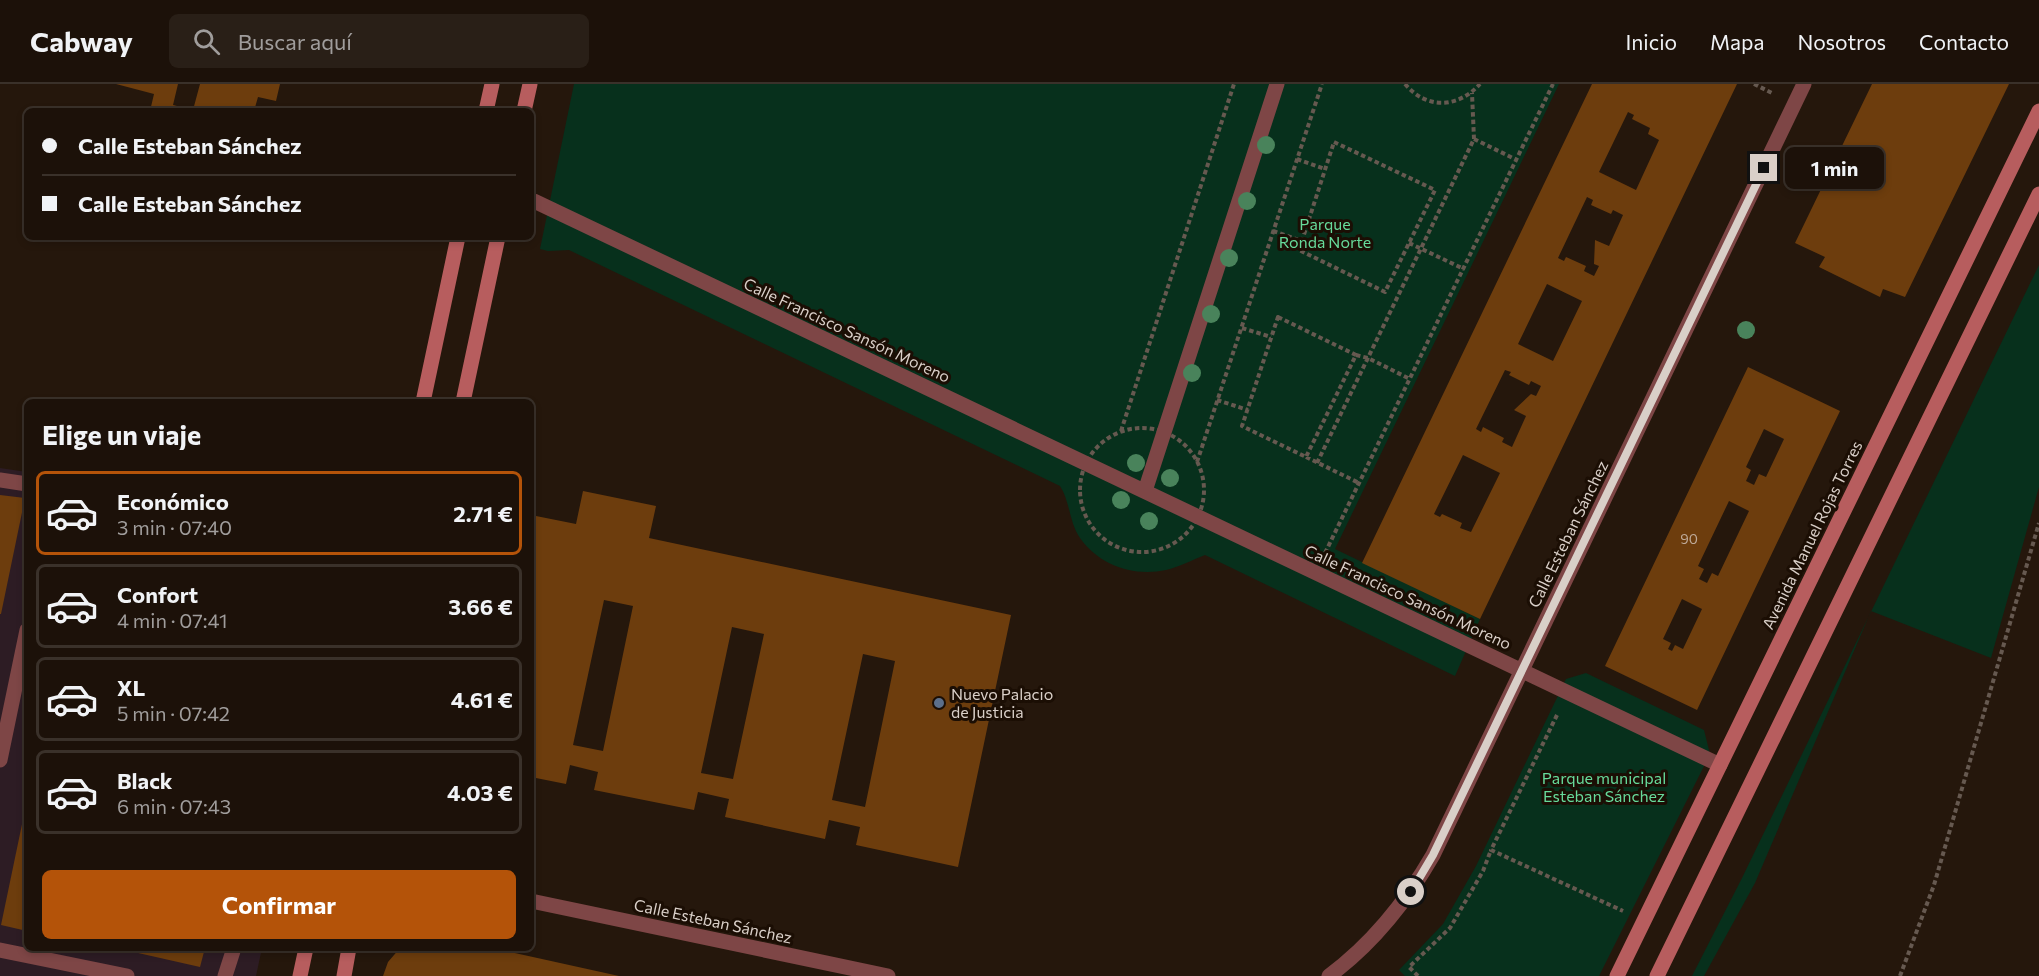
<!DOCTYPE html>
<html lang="es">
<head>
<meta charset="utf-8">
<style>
  :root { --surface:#1c1109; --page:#291f17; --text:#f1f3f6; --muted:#a09d9c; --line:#3a312a; --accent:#b45309 }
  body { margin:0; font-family:Commissioner,sans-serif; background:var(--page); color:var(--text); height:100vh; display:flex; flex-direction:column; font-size:22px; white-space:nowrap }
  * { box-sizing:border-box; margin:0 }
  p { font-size:20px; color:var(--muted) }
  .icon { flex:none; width:33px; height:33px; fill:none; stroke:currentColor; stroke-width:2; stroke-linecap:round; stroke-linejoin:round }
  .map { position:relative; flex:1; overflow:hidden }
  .sheet { position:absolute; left:24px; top:315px; width:510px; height:552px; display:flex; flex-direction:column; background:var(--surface); border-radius:9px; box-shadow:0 3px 9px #0003,0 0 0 2px var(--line) }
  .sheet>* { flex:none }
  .guide { position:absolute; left:24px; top:24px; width:510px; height:132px; border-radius:9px; box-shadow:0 3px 9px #0003,0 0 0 2px var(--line); display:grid; align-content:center; height:132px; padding:0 18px; background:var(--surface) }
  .end { position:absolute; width:27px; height:27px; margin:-14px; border:8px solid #d9cfc8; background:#111; box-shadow:0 0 0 3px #111 }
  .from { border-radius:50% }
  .bubble { position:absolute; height:42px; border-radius:9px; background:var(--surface); box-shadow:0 3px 9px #0003,0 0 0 2px var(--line); font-size:20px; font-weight:700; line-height:42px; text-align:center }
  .guide b { display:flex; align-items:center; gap:21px; height:57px; font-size:22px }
  .guide b+b { border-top:2px solid var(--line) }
  .guide i { width:15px; height:15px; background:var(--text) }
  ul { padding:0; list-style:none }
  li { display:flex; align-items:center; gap:18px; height:84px; margin:0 12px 9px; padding:0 6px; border:3px solid var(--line); border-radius:9px }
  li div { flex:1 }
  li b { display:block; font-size:22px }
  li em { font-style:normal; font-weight:700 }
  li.current { border-color:var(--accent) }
  li>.icon { width:54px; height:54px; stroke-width:1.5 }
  h2 { padding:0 18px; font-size:27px; line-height:72px }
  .action { display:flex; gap:12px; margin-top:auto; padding:12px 18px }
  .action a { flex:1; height:69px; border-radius:9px; background:var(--accent); color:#fff; font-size:24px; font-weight:700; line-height:69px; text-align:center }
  header { display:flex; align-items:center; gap:36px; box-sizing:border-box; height:84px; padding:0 30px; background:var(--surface); border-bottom:2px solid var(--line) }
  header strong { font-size:28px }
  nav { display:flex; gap:33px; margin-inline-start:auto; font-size:21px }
  .search { width:420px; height:54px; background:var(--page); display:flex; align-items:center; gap:15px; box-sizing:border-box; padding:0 21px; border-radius:9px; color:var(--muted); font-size:22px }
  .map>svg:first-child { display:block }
</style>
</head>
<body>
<header>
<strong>Cabway</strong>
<div class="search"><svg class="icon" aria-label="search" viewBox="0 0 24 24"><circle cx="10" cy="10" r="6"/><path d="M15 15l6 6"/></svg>Buscar aquí</div>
<nav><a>Inicio</a><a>Mapa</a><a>Nosotros</a><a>Contacto</a></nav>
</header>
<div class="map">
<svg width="2039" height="892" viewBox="0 0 2039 892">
  <rect width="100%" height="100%" fill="#25170c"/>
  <path fill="#2d1c24" d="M0 384 27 388V864H262L256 892H0Z"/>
  <path fill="#07301c" d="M574 0H1559L1335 465 1480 535 1455 592 1205 471C1192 476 1179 483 1166 486 1133 493 1099 481 1080 454 1069 438 1070 417 1060 402L569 166 548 167 540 165Z
    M2039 181V403L1991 574 1871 527 1755 799 1704 892H1692L1742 794Z
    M1586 589 1704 646 1710 670 1599 892H1405L1399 886 1443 840 1476 782 1566 595Z"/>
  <path fill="#6d3d0d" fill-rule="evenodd" d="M116 0H178L173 21 193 26 200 0H280L276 17 258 13 254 27H150L154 10Z
    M1592 0H1737L1480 535 1362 479ZM1628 28 1634 31 1632 35 1650 44 1648 50 1659 56 1636 106 1599 88ZM1587 113 1593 116 1591 121 1611 130 1613 126 1623 131 1609 162 1595 156 1594 180 1599 182 1594 192 1584 187 1586 182 1566 173 1564 177 1558 174ZM1547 200 1582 217 1553 277 1518 260ZM1505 286 1511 288 1509 291 1529 301 1531 297 1541 302 1536 312 1531 310 1514 326 1526 332 1512 363 1502 358 1504 354 1483 343 1481 348 1476 345ZM1463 371 1500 389 1471 448 1460 444 1462 439 1442 430 1440 433 1434 430Z
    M1872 0H2009L1905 213 1883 205 1880 213 1819 183 1825 173 1795 159Z
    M1748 283 1840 327 1697 626 1605 582ZM1764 345 1784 355 1766 393 1759 390 1754 401 1746 397 1751 386 1746 383ZM1729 417 1749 427 1718 492 1712 489 1707 499 1699 495 1704 485 1698 482ZM1682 515 1702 525 1683 565 1675 561 1672 567 1668 565 1671 559 1663 555Z
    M583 407 656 422 649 454 1011 531 958 783 856 761 860 743 829 736 825 755 725 733 729 715 698 708 694 726 594 706 598 688 570 681 566 700 531 693V431L576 440ZM604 516 633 522 603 667 573 661ZM732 543 764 550 733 695 701 689ZM863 570 895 577 865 723 832 716Z
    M0 411 25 414 1 530H0Z
    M26 721H27V847L1 841Z
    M116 864H205L200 883Z
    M400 864H492L619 892H383L388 878Z"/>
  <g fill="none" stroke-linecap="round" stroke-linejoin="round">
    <path stroke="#665950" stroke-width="4" stroke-dasharray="4.5 3" stroke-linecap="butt" d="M1405 0C1427 26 1458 24 1480 0
      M1754 0 1772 9
      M1474 55 1517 76
      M1334 58 1435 106 1385 208 1299 166Z
      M1297 75 1325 85
      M1273 147 1302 157
      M1409 159 1464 185
      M1278 233 1356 271 1306 373 1242 342Z
      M1242 244 1271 253
      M1356 271 1368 274 1410 295
      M1217 316 1248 326
      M1080 406a62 62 0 1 1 124 0a62 62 0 1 1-124 0Z
      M1121 347 1234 0
      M1306 373 1359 399
      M1197 378 1322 0
      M1317 379 1474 55 1472 9
      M1325 469 1553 0
      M1557 631 1491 766 1623 827
      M1418 892 1409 883 1450 844 1483 787 1491 766
      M1900 892 1934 801 2039 439"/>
    <path stroke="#7e4646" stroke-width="15" d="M0 396 27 400
      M0 676 27 546
      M0 866 127 892
      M225 892 234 864"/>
    <path stroke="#7e4646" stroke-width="15" d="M534 117 1720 681
      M1145 407 1277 0
      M531 817 888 892
      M1329 892C1372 860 1406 818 1433 771L1804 0"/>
    <path stroke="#b75d5e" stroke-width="15" d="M486 27 492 0
      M524 27 530 0
      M423 318 458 153
      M463 318 498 153
      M300 892 306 864
      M344 892 349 864
      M1617 892 2039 27
      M1657 892 2039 110"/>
  </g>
  <g fill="#49835b">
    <circle cx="1266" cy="61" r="9"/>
    <circle cx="1247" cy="117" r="9"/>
    <circle cx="1229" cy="174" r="9"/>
    <circle cx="1211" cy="230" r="9"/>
    <circle cx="1746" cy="246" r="9"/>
    <circle cx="1192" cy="289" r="9"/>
    <circle cx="1136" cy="379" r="9"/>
    <circle cx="1170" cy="394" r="9"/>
    <circle cx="1121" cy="416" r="9"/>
    <circle cx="1149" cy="437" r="9"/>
  </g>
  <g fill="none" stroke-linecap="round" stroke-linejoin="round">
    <path stroke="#d9cfc8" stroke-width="8" d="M1411 808 1433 771 1764 84"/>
  </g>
  <circle fill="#5c6f8a" stroke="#1b0e04" stroke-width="2" cx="939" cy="619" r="6"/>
  <g text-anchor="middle" stroke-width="6" stroke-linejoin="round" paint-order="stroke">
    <g font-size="14" fill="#beaa99">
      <text x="1689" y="460">90</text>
    </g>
    <g font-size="16" fill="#67db9b" stroke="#1b0e04">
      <text x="1325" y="146">Parque<tspan x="1325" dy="18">Ronda Norte</tspan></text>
      <text x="1604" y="700">Parque municipal<tspan x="1604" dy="18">Esteban Sánchez</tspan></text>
    </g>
    <g font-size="16" fill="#d9cfc8" stroke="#1b0e04">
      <text transform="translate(847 246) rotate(25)" y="6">Calle Francisco Sansón Moreno</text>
      <text transform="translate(1568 450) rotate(-64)" y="6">Calle Esteban Sánchez</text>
      <text transform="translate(1812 451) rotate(-64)" y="6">Avenida Manuel Rojas Torres</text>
      <text transform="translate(1408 513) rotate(25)" y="6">Calle Francisco Sansón Moreno</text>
      <text transform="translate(713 837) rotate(12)" y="6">Calle Esteban Sánchez</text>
    </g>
    <g font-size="16" fill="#d9cfc8" stroke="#1b0e04" text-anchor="start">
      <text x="951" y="616">Nuevo Palacio<tspan x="951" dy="18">de Justicia</tspan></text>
    </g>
  </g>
</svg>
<i class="end from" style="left:1411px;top:808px"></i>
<i class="end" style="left:1764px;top:84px"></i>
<div class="bubble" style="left:1785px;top:63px;width:99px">1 min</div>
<div class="guide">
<b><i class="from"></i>Calle Esteban Sánchez</b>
<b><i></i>Calle Esteban Sánchez</b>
</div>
<section class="sheet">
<h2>Elige un viaje</h2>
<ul>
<li class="current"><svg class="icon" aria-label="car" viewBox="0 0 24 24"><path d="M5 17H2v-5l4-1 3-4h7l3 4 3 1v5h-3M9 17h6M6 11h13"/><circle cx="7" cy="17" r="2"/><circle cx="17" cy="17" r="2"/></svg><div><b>Económico</b><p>3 min · 07:40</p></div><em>2.71 €</em></li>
<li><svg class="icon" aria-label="car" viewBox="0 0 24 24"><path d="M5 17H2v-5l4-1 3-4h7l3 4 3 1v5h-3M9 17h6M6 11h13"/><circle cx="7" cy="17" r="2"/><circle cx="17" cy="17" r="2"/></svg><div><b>Confort</b><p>4 min · 07:41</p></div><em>3.66 €</em></li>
<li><svg class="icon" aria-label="car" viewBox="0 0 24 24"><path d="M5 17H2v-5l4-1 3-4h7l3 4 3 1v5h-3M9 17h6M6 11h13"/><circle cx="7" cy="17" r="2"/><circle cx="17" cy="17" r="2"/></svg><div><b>XL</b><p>5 min · 07:42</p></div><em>4.61 €</em></li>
<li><svg class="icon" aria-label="car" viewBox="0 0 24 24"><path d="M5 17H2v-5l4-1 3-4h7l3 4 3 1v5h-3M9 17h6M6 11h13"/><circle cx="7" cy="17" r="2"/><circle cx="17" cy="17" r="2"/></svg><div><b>Black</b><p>6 min · 07:43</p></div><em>4.03 €</em></li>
</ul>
<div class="action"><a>Confirmar</a></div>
</section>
</div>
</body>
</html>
